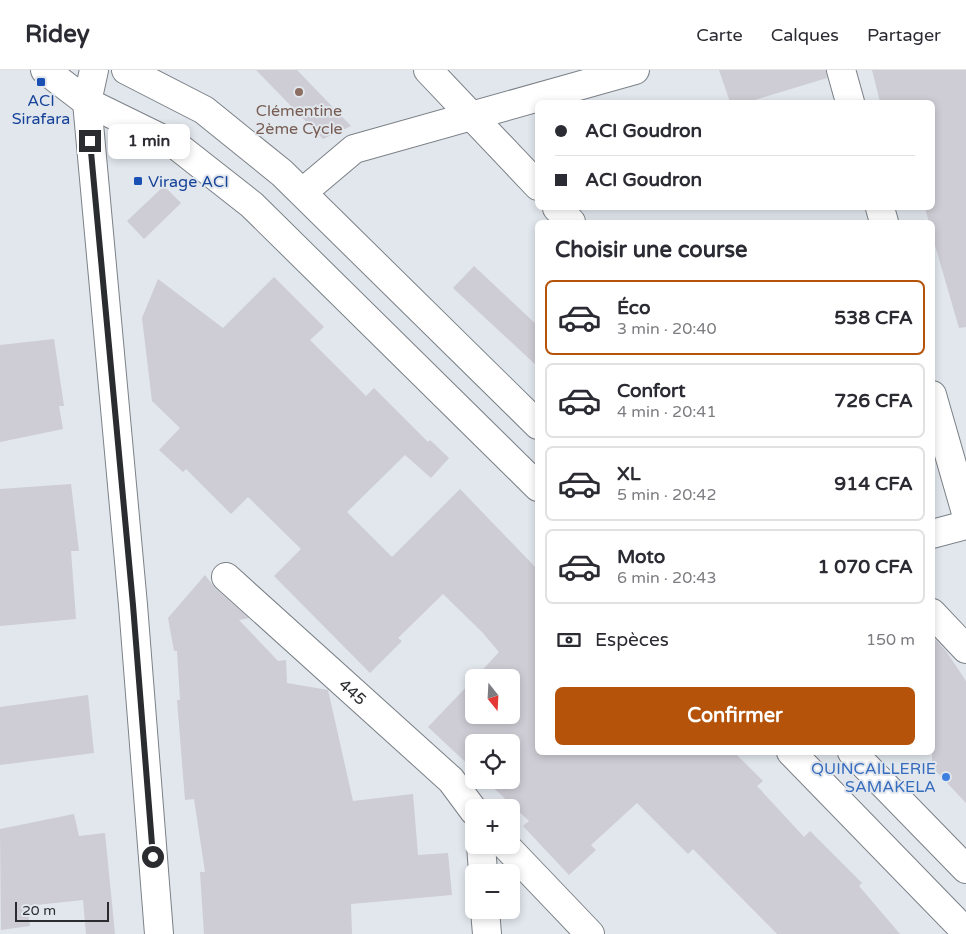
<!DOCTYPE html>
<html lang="fr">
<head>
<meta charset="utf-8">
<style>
  :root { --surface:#fff; --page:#f7f7f7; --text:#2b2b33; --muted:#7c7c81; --line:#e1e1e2; --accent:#b45309 }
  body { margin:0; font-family:"Varela Round",sans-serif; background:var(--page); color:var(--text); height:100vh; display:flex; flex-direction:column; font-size:19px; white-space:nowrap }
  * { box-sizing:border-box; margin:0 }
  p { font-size:16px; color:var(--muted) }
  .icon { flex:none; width:28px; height:28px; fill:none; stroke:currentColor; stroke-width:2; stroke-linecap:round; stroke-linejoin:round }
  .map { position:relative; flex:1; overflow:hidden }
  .drawer { position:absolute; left:535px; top:150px; width:400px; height:535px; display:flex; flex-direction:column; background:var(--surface); border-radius:8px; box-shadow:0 2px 8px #0003 }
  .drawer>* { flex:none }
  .top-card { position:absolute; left:535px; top:30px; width:400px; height:110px; border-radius:8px; box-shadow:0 2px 8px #0003; display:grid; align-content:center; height:110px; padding:0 20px; background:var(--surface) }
  .needle { width:32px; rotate:162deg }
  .controls { position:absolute; left:465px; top:599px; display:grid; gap:10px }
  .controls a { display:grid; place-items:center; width:55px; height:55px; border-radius:8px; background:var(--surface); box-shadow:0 2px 8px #0003; font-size:25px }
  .scale { position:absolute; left:15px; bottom:12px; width:94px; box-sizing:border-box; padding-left:5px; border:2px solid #2a2c2f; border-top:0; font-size:14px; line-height:18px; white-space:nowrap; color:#2a2c2f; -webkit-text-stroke:4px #e1e7ed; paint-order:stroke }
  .end { position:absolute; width:22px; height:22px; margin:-11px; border:6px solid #2a2c2f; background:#fff; box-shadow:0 0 0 2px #fff }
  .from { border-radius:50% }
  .bubble { position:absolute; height:35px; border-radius:8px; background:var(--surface); box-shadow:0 2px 8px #0003; font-size:16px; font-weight:800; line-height:35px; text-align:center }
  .top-card b { display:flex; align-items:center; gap:18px; height:48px; font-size:19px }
  .top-card b+b { border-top:1px solid var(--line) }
  .top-card i { width:12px; height:12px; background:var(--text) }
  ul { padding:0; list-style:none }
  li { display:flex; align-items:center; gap:15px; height:75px; margin:0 10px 8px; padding:0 10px; border:2px solid var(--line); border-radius:8px }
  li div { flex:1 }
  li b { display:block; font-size:19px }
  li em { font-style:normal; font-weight:800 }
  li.current { border-color:var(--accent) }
  li>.icon { width:45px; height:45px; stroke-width:1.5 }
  h2 { padding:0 20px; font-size:22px; line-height:60px }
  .pay { display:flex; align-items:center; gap:12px; height:55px; padding:0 20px; font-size:19px }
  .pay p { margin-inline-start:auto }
  .primary-button { display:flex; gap:10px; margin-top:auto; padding:10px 20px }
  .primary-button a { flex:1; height:58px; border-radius:8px; background:var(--accent); color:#fff; font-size:20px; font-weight:800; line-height:58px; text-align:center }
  header { display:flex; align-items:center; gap:30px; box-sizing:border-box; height:70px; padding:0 25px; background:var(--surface); border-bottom:1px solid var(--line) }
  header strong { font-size:24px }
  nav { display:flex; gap:28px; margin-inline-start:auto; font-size:18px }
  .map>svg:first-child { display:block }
</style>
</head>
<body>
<header>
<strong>Ridey</strong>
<nav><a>Carte</a><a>Calques</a><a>Partager</a></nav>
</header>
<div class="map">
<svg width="966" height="864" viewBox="0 0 966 864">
  <rect width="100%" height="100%" fill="#e1e7ed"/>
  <path fill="#ceccd4" d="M256 0H297L351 56 323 69Z
    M719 0H826L827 8 748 32H730Z
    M872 0H966V257L959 258 932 165V152H929L925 138H932V32H880Z
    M164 116 181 133 144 169 127 151Z
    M474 196 538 256V297L453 218Z
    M274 207 324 257 310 270 366 326 374 318 428 372 430 370 449 388 431 408 405 385 347 442 392 487 460 419 538 500V682H734L763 711 757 716 804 767 810 761 862 813 859 816 900 864H777L693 779 688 784 637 733 591 775 596 780 569 805 523 756 529 751 485 710H511V672H474V700L428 657 474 609V645H511V608H475L499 582 482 562 443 524 398 568 402 571 370 603 274 506 301 479 248 427 231 444 186 399 183 402 159 380 180 358 152 331 142 248 158 209 223 258Z
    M54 269 64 336H59L63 359 0 372V275Z
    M71 414 79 481H71L76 549 0 556V419Z
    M205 505 216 519 249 548 239 550 278 591 286 590 287 613 328 620 353 731 413 724 418 785 448 783 452 825 351 834 352 864H204L200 802H205L194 729 185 730 177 630H180L177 581H174L168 548Z
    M932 566 946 581 966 611V733L932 697Z
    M88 625 94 683 0 695V637Z
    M74 744 79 766 105 763 115 864H86L83 830 27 836 30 856 1 860 0 759Z"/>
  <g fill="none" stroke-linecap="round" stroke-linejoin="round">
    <defs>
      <g id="minor">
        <path d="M94 0 87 32 133 535 159 864"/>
        <path d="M428 0 538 116"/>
        <path d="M841 0 850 32"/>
        <path d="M303 122 354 79 635 0"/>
        <path d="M557 138 571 152"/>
        <path d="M880 138 884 152"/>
        <path d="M932 325 966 443"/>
        <path d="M932 464 966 455"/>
        <path id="s1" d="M226 507 451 710 474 741"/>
        <path d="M932 543 966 579"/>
        <path d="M481 775 483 802"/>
        <path d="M505 775 590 864"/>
        <path d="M485 840 487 864"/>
      </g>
      <path id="major" d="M45 0 87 32 177 76 252 135 538 417
        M126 0 204 40 282 103 538 355
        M791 682 966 862
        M852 682 966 799"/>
    </defs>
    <use href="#minor" stroke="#7b8187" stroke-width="30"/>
    <use href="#major" stroke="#7b8187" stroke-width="30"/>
    <use href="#minor" stroke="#fff" stroke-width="28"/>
    <use href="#major" stroke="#fff" stroke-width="28"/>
  </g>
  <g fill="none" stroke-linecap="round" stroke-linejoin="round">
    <path stroke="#2a2c2f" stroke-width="6" d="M90 71 133 535 153 787"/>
  </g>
  <g fill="#1a4fb4" stroke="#e1e7ed" stroke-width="2">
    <rect x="36" y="7" width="10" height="10" rx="2.5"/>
    <rect x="133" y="106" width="10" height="10" rx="2.5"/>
  </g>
  <circle fill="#8d6e63" stroke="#e1e7ed" stroke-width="2" cx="299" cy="22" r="5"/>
  <circle fill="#3f7fe0" stroke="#e1e7ed" stroke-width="2" cx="946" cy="707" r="5"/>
  <g text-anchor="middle" stroke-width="4" stroke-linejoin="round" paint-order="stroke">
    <g font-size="16" fill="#164399" stroke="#e1e7ed">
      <text x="41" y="36">ACI<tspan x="41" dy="18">Sirafara</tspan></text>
      <text x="148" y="117" text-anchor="start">Virage ACI</text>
    </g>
    <g font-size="16" fill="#785e54" stroke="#e1e7ed">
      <text x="299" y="46">Clémentine<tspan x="299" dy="18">2ème Cycle</tspan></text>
    </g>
    <g font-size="16" fill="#2a2c2f" stroke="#e1e7ed">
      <text dy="6" stroke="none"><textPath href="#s1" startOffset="171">445</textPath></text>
    </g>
    <g font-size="16" fill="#366cbe" stroke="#e1e7ed" text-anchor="end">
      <text x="936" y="704">QUINCAILLERIE<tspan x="936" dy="18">SAMAKELA</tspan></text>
    </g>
  </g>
</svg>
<div class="controls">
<a><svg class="needle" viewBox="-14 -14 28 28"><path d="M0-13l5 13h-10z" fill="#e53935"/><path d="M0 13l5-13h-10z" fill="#7c7c81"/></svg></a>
<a><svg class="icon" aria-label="locate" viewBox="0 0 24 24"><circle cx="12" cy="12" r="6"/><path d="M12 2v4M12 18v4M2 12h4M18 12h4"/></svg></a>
<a>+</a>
<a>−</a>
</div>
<div class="scale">20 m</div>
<i class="end from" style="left:153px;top:787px"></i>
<i class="end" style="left:90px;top:71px"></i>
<div class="bubble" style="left:108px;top:54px;width:82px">1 min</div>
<div class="top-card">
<b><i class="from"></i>ACI Goudron</b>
<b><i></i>ACI Goudron</b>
</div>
<section class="drawer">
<h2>Choisir une course</h2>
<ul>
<li class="current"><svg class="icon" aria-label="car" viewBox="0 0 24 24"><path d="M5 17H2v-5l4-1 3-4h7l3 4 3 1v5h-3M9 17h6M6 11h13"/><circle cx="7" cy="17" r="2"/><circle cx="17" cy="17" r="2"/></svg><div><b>Éco</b><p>3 min · 20:40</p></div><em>538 CFA</em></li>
<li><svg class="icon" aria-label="car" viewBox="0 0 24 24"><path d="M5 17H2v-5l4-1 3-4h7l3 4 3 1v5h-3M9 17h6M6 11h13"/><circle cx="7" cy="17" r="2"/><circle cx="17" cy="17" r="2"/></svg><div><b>Confort</b><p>4 min · 20:41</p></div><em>726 CFA</em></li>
<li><svg class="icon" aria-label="car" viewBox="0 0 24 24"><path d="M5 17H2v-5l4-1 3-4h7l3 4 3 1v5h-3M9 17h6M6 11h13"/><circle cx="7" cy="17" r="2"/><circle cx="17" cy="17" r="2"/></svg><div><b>XL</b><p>5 min · 20:42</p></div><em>914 CFA</em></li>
<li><svg class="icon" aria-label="car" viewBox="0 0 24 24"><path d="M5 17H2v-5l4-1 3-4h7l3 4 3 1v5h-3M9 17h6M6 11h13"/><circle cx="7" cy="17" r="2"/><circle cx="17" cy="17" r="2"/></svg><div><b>Moto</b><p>6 min · 20:43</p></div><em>1 070 CFA</em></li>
</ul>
<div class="pay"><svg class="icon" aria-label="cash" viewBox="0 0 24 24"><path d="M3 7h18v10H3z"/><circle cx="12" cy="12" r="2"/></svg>Espèces<p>150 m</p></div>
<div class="primary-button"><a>Confirmer</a></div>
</section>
</div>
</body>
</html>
